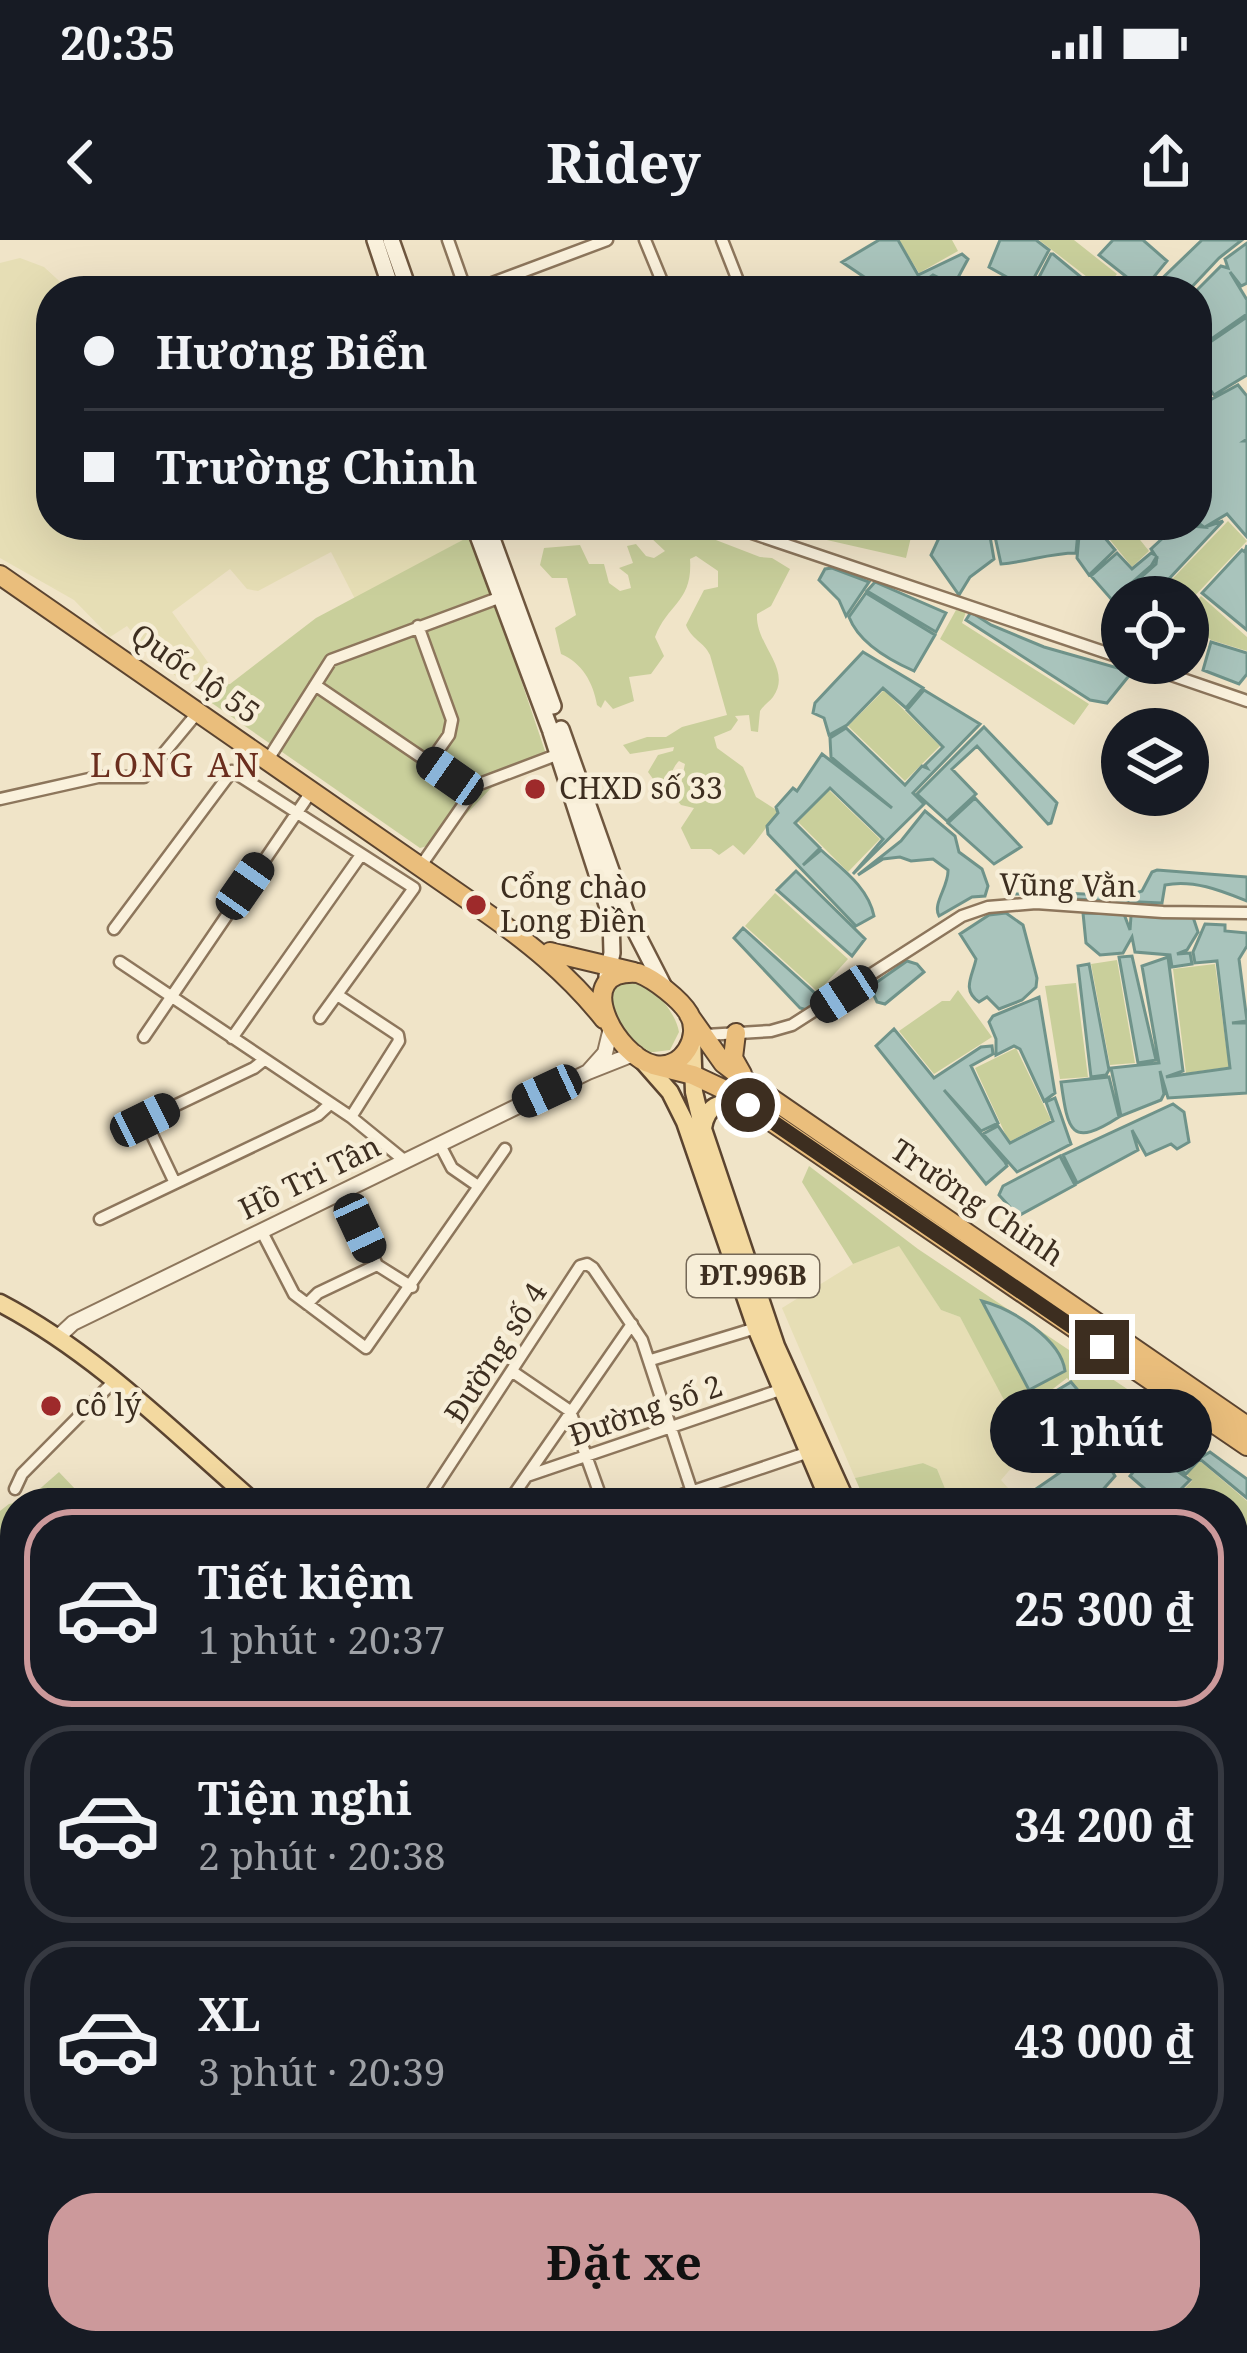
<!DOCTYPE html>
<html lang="vi">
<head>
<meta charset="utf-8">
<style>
  :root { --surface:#171b24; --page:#242831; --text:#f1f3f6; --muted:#9ea1a6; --line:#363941; --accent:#cc999b }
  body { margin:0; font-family:"Noto Serif",serif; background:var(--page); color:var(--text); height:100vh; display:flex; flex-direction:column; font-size:45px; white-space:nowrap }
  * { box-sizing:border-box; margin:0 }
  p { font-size:39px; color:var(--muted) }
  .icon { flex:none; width:66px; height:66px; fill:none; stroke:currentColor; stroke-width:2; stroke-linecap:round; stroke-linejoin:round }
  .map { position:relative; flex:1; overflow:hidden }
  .drawer { position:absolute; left:0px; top:1248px; width:1248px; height:867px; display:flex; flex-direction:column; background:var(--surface); border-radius:48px 48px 0 0; box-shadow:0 12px 48px #0002 }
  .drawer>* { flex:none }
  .banner { position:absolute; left:36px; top:36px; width:1176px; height:264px; border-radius:48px; box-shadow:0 12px 48px #0002; display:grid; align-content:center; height:264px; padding:0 48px; background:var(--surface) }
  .tools { position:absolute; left:1101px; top:336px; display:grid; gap:24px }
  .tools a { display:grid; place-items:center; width:108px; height:108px; border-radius:50%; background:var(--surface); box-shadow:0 12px 48px #0002; font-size:60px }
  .end { position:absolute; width:54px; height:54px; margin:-27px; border:15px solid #3d2e20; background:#fff; box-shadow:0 0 0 6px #fff }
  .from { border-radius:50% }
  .bubble { position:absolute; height:84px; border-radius:42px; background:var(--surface); box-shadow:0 12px 48px #0002; font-size:39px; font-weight:700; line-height:84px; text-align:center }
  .car { position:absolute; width:36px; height:72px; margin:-36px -18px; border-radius:15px; box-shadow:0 0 9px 3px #0007; background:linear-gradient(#222 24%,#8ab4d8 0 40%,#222 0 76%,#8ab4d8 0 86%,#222 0) }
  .banner b { display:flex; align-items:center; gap:42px; height:114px; font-size:45px }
  .banner b+b { border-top:3px solid var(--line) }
  .banner i { width:30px; height:30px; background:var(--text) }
  ul { padding:21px 0 0; list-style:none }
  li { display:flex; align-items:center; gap:36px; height:198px; margin:0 24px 18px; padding:0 24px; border:6px solid var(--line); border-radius:48px }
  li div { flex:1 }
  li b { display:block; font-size:45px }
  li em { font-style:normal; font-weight:700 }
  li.current { border-color:var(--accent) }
  li>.icon { width:108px; height:108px; stroke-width:1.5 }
  .primary-button { display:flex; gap:24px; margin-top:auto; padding:24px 48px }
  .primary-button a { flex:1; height:138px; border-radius:48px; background:var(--accent); color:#111; font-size:48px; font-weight:700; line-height:138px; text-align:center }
  .status { display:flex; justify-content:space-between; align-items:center; height:84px; padding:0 60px; background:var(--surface); direction:ltr }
  .status svg { height:33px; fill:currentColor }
  header { display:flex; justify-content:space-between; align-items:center; height:156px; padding:0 48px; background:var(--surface); font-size:54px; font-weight:700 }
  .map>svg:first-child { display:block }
</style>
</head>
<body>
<div class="status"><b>20:35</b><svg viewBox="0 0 49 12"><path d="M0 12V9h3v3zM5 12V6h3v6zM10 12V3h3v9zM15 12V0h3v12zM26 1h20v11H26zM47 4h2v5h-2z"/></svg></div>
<header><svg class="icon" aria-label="back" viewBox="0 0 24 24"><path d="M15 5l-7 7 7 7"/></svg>Ridey<svg class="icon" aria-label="share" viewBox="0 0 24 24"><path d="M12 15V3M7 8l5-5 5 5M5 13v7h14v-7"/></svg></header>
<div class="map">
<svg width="1247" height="2113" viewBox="0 0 1247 2113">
  <rect width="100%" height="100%" fill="#f0e4c8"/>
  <path fill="#e6deb5" d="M20 18 44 27 70 51H51V285H466L472 295 355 359 331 312 258 351 247 349 230 329 172 372 217 435 201 446 182 441 153 418 127 386 110 397 74 360 0 318V23Z
    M899 1005 941 1070 960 1077 1004 1157 1012 1175 1004 1196 1014 1225 1001 1240 1021 1263H951L937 1229 923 1223 855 1238 782 1068 853 1024Z"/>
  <path fill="#c9cf9b" d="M899 0H952L958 11 919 33Z
    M1039 0H1074L1117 34 1104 50Z
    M1228 281 1247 301 1188 363V357H1155Z
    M604 285H677L760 317 772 318 790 329 771 366 757 374C755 405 793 429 773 457 769 462 764 465 760 471L758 492 751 491 749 475 735 476 738 480 731 490 714 497 717 508 743 527 756 557 778 571C767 586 758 600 744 615L733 605 719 615 711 609H691L681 588 694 568 681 565 677 560 685 524 679 521C670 529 672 542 661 550L648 532 658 515 673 511 674 507 630 514 623 505 647 497H666L682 487 727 475 710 415C704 402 691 399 686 385L704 350 718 347V331L696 316 690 319C693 362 668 363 655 397L664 416 651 434 629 437 634 461 613 469 605 460 601 468 597 465C593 442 582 423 561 414L555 388 576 375 567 338H552L540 325 544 308 580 305 589 324H604L609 343 620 351 631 348 628 335 619 328 633 323 627 306 636 304 646 316 654 318 665 311 649 296Z
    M821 285H875L912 293 906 318 818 298Z
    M1098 285H1128L1149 311 1132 327Z
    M472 295 546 514 521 523 525 531 492 547 439 603 420 608 206 459 217 446 230 444 316 378Z
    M1201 356 1247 397V411L1211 400 1188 381V369Z
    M956 370 966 372 962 383 1089 464 1074 485 940 399Z
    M884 450 940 506 905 541 848 486Z
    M829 550 880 599 848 632 798 582Z
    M775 653 848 719 818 752 745 686Z
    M1117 720 1135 823 1110 825 1091 724Z
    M1215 724 1229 827 1186 833 1173 729Z
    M628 740C651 742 675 770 679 792L670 810 646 813 611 775 614 750Z
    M1076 743 1088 837 1060 839 1045 746Z
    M958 750 992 797 934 834 899 791 942 761H950Z
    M1016 808 1051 880 1009 902 975 828Z
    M809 926 918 1009 1166 1175 1137 1207H1129L1067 1138 1023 1172V1188L1016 1190 1008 1183 1012 1175 960 1077 941 1070 899 1006 853 1024 802 942Z
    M1200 1221 1247 1261V1319L1233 1306V1263H1186L1178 1255 1192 1241 1187 1234Z
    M923 1223 937 1229 951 1263H866L855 1238Z
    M59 1232 77 1251H93L95 1263H15V1337L0 1355V1271L9 1264 27 1260Z
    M1 1545 11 1556 15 1553V1628L0 1608Z
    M0 1648 15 1661V1810L0 1797V1700L8 1696 0 1684Z"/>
  <path fill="#a9c4bc" stroke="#6f938a" stroke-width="3" d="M879 0H898L918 35 962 14 968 19 954 45 933 35 911 51H885L842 22Z
    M1000 0H1036L1049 10 1028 49 989 27Z
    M1113 0H1143L1167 21 1143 50 1099 15Z
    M1202 0H1242L1219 18 1188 51H1149Z
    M1247 3V43L1241 46 1230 32 1247 60V74L1197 109 1196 51 1221 26 1228 28 1225 19Z
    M1051 14H1053L1098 51H1037L1036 43Z
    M1247 77V135L1214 155 1197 131V111Z
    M1197 136 1204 146 1201 149 1212 159 1238 145 1247 156V199L1244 201H1247V297L1227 274 1205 287 1223 281 1152 357H1122V369L1114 361 1156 324 1157 316 1151 326 1112 360 1091 336 1117 313 1132 329 1151 313 1155 315 1151 309 1177 285 1204 287 1197 282Z
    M945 285H988L994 319 970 337 959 355 931 315Z
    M1080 285H1094L1115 310 1089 335 1077 318Z
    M994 292H1078L1076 313C1049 313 1028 322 1001 324Z
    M1247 305 1246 313 1247 390 1202 353 1242 310 1245 312Z
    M832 328 869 342 846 376 839 360 819 340 825 329Z
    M875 342 946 373 936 392 867 351Z
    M866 353 935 395 914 431C889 420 859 403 849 377Z
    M971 372 991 385 1044 407 1132 432 1107 463 1090 460 966 380Z
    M1211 402 1247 413V434L1239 444 1203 430Z
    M863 412 923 448 906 468 883 448 847 485 829 495 824 478 813 473 815 463Z
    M924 450 980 484 913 553 924 564 853 634 883 599 830 548 795 583 820 608 803 625 821 610C843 630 868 647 874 676L856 686 768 594 767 586 778 573 776 567 793 548 797 551 822 514 892 568 831 517 830 498 846 488 905 545 922 526 927 528 925 525 943 507 907 470Z
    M984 487 1057 563 1051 583 1048 584 977 506 952 529 976 554 947 581 917 554Z
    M975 558 1021 607 994 624 948 583Z
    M925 571 955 596 959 612 982 629 988 646 985 656 972 657 939 676C932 664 949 646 948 630L933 619 911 621 900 617 883 619 858 635 901 601Z
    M1157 630 1247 637V661C1222 651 1193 639 1165 645L1162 663 1028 657 1040 652 1128 656 1142 651 1152 632Z
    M796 631 865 699 852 716 777 650Z
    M1006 673 1023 685 1037 738 1036 747 1022 760 999 769 987 757 979 762C961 750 973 735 976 719L960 694 989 675Z
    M1083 673 1124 674 1130 690 1131 676 1137 673 1193 677 1198 692 1187 710 1177 714 1190 713 1192 724 1172 727 1170 715 1135 712 1132 697 1123 713 1100 715 1086 703Z
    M1205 684 1225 685V691L1247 693V706L1239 719 1247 781 1232 783H1247V853L1168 858 1160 831 1164 854 1161 860 1121 876 1111 828 1159 823 1142 726 1168 717 1183 831 1166 837 1230 828 1217 721 1195 723 1193 712Z
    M743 688 817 755 818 761 807 770 800 768 734 698Z
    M1132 716 1156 820 1138 823 1119 717Z
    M907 721 917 724 924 732 885 764 877 762 870 747Z
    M1089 724 1109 830 1106 835 1091 837 1078 726Z
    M1039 757 1055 853 1044 861 1020 809 1014 806 996 815V799L989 782 993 776Z
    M894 789 934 838 981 807 992 806 993 814 971 826 998 883 981 891 944 850 1005 922 1007 926 986 944 876 806Z
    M1109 837 1119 877C1071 908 1068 892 1061 842Z
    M1055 858 1071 904 1017 932 983 894 998 886 1010 903 1053 881 1046 862Z
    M1173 864 1184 872 1189 902 1177 909 1171 904 1146 915 1132 890 1138 910 1077 943 1063 915Z
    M1060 916 1075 945 1018 976 999 955 1003 946Z
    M982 1061C1012 1069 1061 1099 1065 1131L1029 1150Z
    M1071 1142 1128 1210 1112 1231 1115 1236 1091 1263H1032L1029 1258 1033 1251 1068 1227C1059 1208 1037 1189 1031 1166Z
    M1172 1189 1205 1209 1203 1216 1210 1212 1247 1239V1258L1200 1219 1186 1234 1155 1211Z
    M1156 1216 1190 1240 1167 1263H1161L1130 1236 1142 1221Z
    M1233 1310 1247 1323V1341L1243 1344 1247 1348V1393L1233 1404V1335L1240 1339 1233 1332Z"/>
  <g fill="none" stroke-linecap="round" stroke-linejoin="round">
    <path stroke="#6f938a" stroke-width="3" d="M1010 654H1033"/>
    <defs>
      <path id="minor" d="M448 0 466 51
        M645 0 666 51
        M722 0 742 51
        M471 51 607 0
        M728 285 1122 418
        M418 386 452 480 449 495 430 522
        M1136 423 1247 461
        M315 445 471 551
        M267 521 331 420 501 357
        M0 559 98 537H144L198 472
        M420 627 477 545 559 514
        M114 689 232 531 414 648 320 778
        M120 722 351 877 405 921
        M339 756 398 795 399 801 351 877
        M706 795 771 791 792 785 962 676 988 667 1036 663 1163 672 1247 673
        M144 797 311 552
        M232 798 361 615
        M440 905 452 928 478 946
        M175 943 145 880 254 828 264 820
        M343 952 377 1025 412 1047
        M100 979 318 875 330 864
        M262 992 294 1054 366 1108 505 909
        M307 1064 318 1053 377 1025
        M651 1120 756 1088
        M513 1132 570 1171 603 1263
        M527 1236 780 1150
        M15 1249 22 1234 116 1139
        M425 1263 580 1026 587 1024 593 1028 642 1100 692 1252
        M508 1263 632 1084
        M658 1263 806 1213
        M0 1372 15 1379
        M1233 1789 1247 1804
        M0 1937 15 1956
        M0 2091 25 2113
        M148 2100 162 2113
        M454 2100 467 2113
        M668 2100 674 2113
        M205 2113 215 2100"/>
      <path id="tertiary" d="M611 788 605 813 588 832 636 813
        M58 1097 73 1083 588 832
        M0 1808 15 1822
        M1233 1822 1247 1809
        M309 2100 322 2113"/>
      <path id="secondary" d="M375 0 392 51
        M391 0 409 51
        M474 285 550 489
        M487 285 553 466
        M561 489 626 673 664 747
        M551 492 611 677 612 713 607 736
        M912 2113 929 2100"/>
      <path id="primary" d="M692 799 694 852 703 889 776 1106 847 1263
        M641 819 670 852 685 882 756 1088 830 1263
        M703 888C707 862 724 861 746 865
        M0 1063C97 1114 173 1192 255 1263
        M1233 2047 1247 2067
        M1233 2092 1247 2104"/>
      <path id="trunk" d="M0 335 474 664
        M478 667C527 701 567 733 604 779
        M550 712 634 732
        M638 733C654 739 680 759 689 774 702 797 682 830 655 825 616 818 568 728 638 733Z
        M689 775 723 823 749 843 1247 1186
        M736 793 733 818 742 834
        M653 825 693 835 725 850 1247 1206"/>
    </defs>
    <use href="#minor" stroke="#8d765c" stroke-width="15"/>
    <use href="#tertiary" stroke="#8d765c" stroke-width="18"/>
    <use href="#secondary" stroke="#6f573f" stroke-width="20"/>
    <use href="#primary" stroke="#5b4430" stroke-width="21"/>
    <use href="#trunk" stroke="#5b4430" stroke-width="22"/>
    <use href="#minor" stroke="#faf1dc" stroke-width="10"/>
    <use href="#tertiary" stroke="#faf1dc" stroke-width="14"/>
    <use href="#secondary" stroke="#faf1dc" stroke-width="15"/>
    <use href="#primary" stroke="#f3d9a0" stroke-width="16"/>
    <use href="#trunk" stroke="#eabe7c" stroke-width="18"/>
  </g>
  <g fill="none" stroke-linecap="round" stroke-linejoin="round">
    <path stroke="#3d2e20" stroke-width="15" d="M748 865 1102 1107"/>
  </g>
  <g fill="#9e2a2b" stroke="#f7eed8" stroke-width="4.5">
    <circle cx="535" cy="549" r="12"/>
    <circle cx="476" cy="665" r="12"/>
    <circle cx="51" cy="1166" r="12"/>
  </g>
  <g text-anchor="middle" stroke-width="9" stroke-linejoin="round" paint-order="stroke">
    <rect fill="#f7eed8" stroke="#756857" stroke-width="3" x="687" y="1015" width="132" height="42" rx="9"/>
    <g font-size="27" font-weight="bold" fill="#3d2e20">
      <text x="753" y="1045">ĐT.996B</text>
    </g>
    <g font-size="30" fill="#3d2e20" stroke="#f7eed8">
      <text transform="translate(195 434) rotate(35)" y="10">Quốc lộ 55</text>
      <text transform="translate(1068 646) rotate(1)" y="10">Vũng Vằn</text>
      <text transform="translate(310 938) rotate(-26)" y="10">Hồ Tri Tân</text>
      <text transform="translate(977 963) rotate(34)" y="10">Trường Chinh</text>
      <text transform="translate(496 1113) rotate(-57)" y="10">Đường số 4</text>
      <text transform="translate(646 1171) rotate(-19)" y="10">Đường số 2</text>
    </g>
    <g font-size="30" fill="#3d2e20" stroke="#f7eed8" text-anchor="start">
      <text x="559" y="559">CHXD số 33</text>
      <text x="500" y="658">Cổng chào<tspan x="500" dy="34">Long Điền</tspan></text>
      <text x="75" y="1176">cô lý</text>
    </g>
    <g font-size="33" letter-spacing="3" fill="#6b2e1e" stroke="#f7eed8">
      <text x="176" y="537">LONG AN</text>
    </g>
  </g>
</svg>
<div class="tools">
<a><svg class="icon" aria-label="locate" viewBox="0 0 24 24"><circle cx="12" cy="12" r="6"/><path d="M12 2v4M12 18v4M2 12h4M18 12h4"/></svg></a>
<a><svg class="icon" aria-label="layers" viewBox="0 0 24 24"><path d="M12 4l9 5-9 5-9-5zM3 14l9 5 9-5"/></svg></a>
</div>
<i class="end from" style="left:748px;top:865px"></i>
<i class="end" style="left:1102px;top:1107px"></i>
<div class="bubble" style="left:990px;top:1149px;width:222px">1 phút</div>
<i class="car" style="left:450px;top:536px;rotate:305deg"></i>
<i class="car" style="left:245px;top:646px;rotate:35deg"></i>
<i class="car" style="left:844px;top:754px;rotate:237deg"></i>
<i class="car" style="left:547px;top:851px;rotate:245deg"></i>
<i class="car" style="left:145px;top:880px;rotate:64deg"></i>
<i class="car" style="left:360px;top:988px;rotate:155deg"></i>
<div class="banner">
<b><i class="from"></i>Hương Biển</b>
<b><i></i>Trường Chinh</b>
</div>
<section class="drawer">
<ul>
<li class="current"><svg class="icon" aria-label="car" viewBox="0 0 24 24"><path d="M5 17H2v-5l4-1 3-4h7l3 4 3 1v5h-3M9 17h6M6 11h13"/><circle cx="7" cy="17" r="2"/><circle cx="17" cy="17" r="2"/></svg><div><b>Tiết kiệm</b><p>1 phút · 20:37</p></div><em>25 300 ₫</em></li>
<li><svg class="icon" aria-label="car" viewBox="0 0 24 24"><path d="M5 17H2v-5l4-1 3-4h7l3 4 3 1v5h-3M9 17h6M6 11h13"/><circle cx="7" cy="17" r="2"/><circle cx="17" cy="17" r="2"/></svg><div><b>Tiện nghi</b><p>2 phút · 20:38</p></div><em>34 200 ₫</em></li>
<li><svg class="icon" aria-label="car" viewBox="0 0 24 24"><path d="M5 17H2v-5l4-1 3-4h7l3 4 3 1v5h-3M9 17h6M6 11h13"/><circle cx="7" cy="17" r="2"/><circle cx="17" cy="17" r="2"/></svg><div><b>XL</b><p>3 phút · 20:39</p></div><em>43 000 ₫</em></li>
</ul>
<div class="primary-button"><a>Đặt xe</a></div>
</section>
</div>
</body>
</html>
